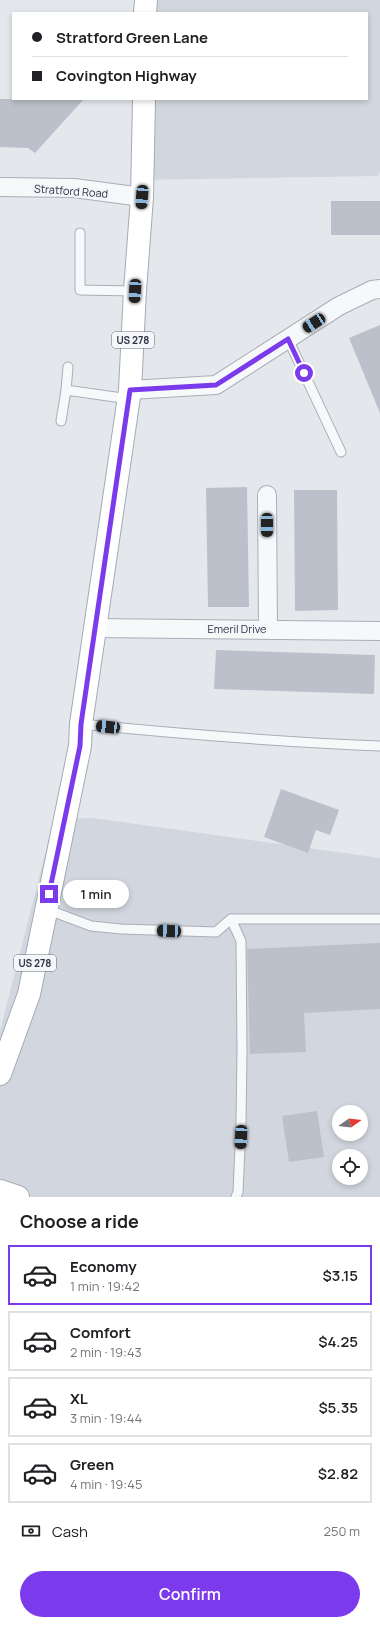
<!DOCTYPE html>
<html lang="en">
<head>
<meta charset="utf-8">
<style>
  :root { --surface:#fff; --page:#f2f2f2; --text:#202124; --muted:#757577; --line:#e0e0e0; --accent:#7c3aed }
  body { margin:0; font-family:Manrope,sans-serif; background:var(--page); color:var(--text); height:100vh; display:flex; flex-direction:column; font-size:15px; white-space:nowrap }
  * { box-sizing:border-box; margin:0 }
  p { font-size:13px; color:var(--muted) }
  .icon { flex:none; width:22px; height:22px; fill:none; stroke:currentColor; stroke-width:2; stroke-linecap:round; stroke-linejoin:round }
  .map { position:relative; height:1197px; overflow:hidden }
  .side { display:flex; flex-direction:column; background:var(--surface); flex:1 }
  .side>* { flex:none }
  .guide { position:absolute; left:12px; top:12px; width:356px; height:88px; border-radius:0px; box-shadow:0 2px 6px #0003; display:grid; align-content:center; height:88px; padding:0 20px; background:var(--surface) }
  .needle { width:26px; rotate:76deg }
  .fabs { position:absolute; left:332px; top:1105px; display:grid; gap:8px }
  .fabs a { display:grid; place-items:center; width:36px; height:36px; border-radius:50%; background:var(--surface); box-shadow:0 2px 6px #0003; font-size:20px }
  .end { position:absolute; width:18px; height:18px; margin:-9px; border:5px solid #7c3aed; background:#fff; box-shadow:0 0 0 2px #fff }
  .from { border-radius:50% }
  .bubble { position:absolute; height:28px; border-radius:14px; background:var(--surface); box-shadow:0 2px 6px #0003; font-size:13px; font-weight:600; line-height:28px; text-align:center }
  .car { position:absolute; width:12px; height:24px; margin:-12px -6px; border-radius:5px; box-shadow:0 0 3px 1px #0007; background:linear-gradient(#222 24%,#8ab4d8 0 40%,#222 0 76%,#8ab4d8 0 86%,#222 0) }
  .guide b { display:flex; align-items:center; gap:14px; height:38px; font-size:15px }
  .guide b+b { border-top:1px solid var(--line) }
  .guide i { width:10px; height:10px; background:var(--text) }
  ul { padding:0; list-style:none }
  li { display:flex; align-items:center; gap:12px; height:60px; margin:0 8px 6px; padding:0 12px; border:2px solid var(--line); border-radius:0px }
  li div { flex:1 }
  li b { display:block; font-size:15px }
  li em { font-style:normal; font-weight:600 }
  li.selected { border-color:var(--accent) }
  li>.icon { width:36px; height:36px; stroke-width:1.5 }
  h2 { padding:0 20px; font-size:18px; line-height:48px }
  .pay { display:flex; align-items:center; gap:10px; height:44px; padding:0 20px; font-size:15px }
  .pay p { margin-inline-start:auto }
  .button { display:flex; gap:8px; margin-top:auto; padding:8px 20px }
  .button a { flex:1; height:46px; border-radius:24px; background:var(--accent); color:#fff; font-size:16px; font-weight:600; line-height:46px; text-align:center }
  .map>svg:first-child { display:block }
</style>
</head>
<body>
<div class="map">
<svg width="380" height="1197" viewBox="0 0 380 1197">
  <rect width="100%" height="100%" fill="#e4e7ec"/>
  <path fill="#d2d6de" fill-rule="evenodd" d="M141 0H380V172L378 176 138 180 139 99H367V13H141Z
    M93 818 380 858V1197H0V1031L54 819ZM339 1112H361V1134H339ZM339 1156H361V1178H339Z"/>
  <path fill="#bbc0ca" d="M0 99H84L35 153 28 148 0 147Z
    M331 201H380V235H331Z
    M380 325V413L349 338Z
    M247 487 249 607H208L206 488Z
    M294 490H337L338 610 295 611Z
    M216 650 375 655 374 694 214 689Z
    M281 789 339 810 330 835 316 830 308 853 264 837Z
    M380 943V1009L304 1013 306 1052 250 1054 247 949Z
    M317 1111 324 1157 289 1162 282 1116Z"/>
  <g fill="none" stroke-linecap="round" stroke-linejoin="round">
    <defs>
      <path id="service" d="M80 233V290L135 291
        M288 339 341 452
        M68 367 66 390 129 399
        M61 421 66 390
        M81 724C181 734 280 742 380 746
        M46 909 91 926 121 929 216 932 231 919H380
        M231 919 241 941 242 1051 241 1124 238 1192 236 1197"/>
      <path id="minor" d="M0 187 74 188 142 197
        M130 390 216 385 339 306 372 290 380 289
        M267 495 268 629
        M95 628 380 631"/>
      <path id="secondary" d="M0 1191 18 1197"/>
      <path id="primary" d="M145 13 146 0
        M0 1074 29 994 80 746 81 724 130 390 135 291 142 197 144 99"/>
    </defs>
    <use href="#service" stroke="#a9aeb7" stroke-width="11"/>
    <use href="#minor" stroke="#a9aeb7" stroke-width="20"/>
    <use href="#secondary" stroke="#a9aeb7" stroke-width="24"/>
    <use href="#primary" stroke="#a3abb8" stroke-width="24"/>
    <use href="#service" stroke="#f7f8fa" stroke-width="9"/>
    <use href="#minor" stroke="#f7f8fa" stroke-width="18"/>
    <use href="#secondary" stroke="#fff" stroke-width="22"/>
    <use href="#primary" stroke="#fff" stroke-width="22"/>
  </g>
  <g fill="none" stroke-linecap="round" stroke-linejoin="round">
    <path stroke="#7c3aed" stroke-width="5" d="M49 894 80 746 81 724 130 390 216 385 288 339 304 373"/>
  </g>
  <g text-anchor="middle" stroke-width="4" stroke-linejoin="round" paint-order="stroke">
    <g fill="#f4f6f9" stroke="#676e7b" stroke-width="1">
      <rect x="112" y="332" width="42" height="16" rx="3"/>
      <rect x="14" y="955" width="42" height="16" rx="3"/>
    </g>
    <g font-size="10" font-weight="bold" fill="#2b3445">
      <text x="133" y="344">US 278</text>
      <text x="35" y="967">US 278</text>
    </g>
    <g font-size="11" fill="#2b3445" stroke="#f4f6f9">
      <text transform="translate(71 191) rotate(4)" y="4">Stratford Road</text>
      <text x="237" y="633">Emeril Drive</text>
    </g>
  </g>
</svg>
<div class="fabs">
<a><svg class="needle" viewBox="-14 -14 28 28"><path d="M0-13l5 13h-10z" fill="#e53935"/><path d="M0 13l5-13h-10z" fill="#757577"/></svg></a>
<a><svg class="icon" aria-label="locate" viewBox="0 0 24 24"><circle cx="12" cy="12" r="6"/><path d="M12 2v4M12 18v4M2 12h4M18 12h4"/></svg></a>
</div>
<i class="end from" style="left:304px;top:373px"></i>
<i class="end" style="left:49px;top:894px"></i>
<div class="bubble" style="left:63px;top:880px;width:66px">1 min</div>
<i class="car" style="left:142px;top:197px;rotate:184deg"></i>
<i class="car" style="left:135px;top:291px;rotate:183deg"></i>
<i class="car" style="left:314px;top:323px;rotate:237deg"></i>
<i class="car" style="left:267px;top:525px;rotate:180deg"></i>
<i class="car" style="left:108px;top:727px;rotate:276deg"></i>
<i class="car" style="left:169px;top:931px;rotate:272deg"></i>
<i class="car" style="left:241px;top:1137px;rotate:183deg"></i>
<div class="guide">
<b><i class="from"></i>Stratford Green Lane</b>
<b><i></i>Covington Highway</b>
</div>
</div>
<section class="side">
<h2>Choose a ride</h2>
<ul>
<li class="selected"><svg class="icon" aria-label="car" viewBox="0 0 24 24"><path d="M5 17H2v-5l4-1 3-4h7l3 4 3 1v5h-3M9 17h6M6 11h13"/><circle cx="7" cy="17" r="2"/><circle cx="17" cy="17" r="2"/></svg><div><b>Economy</b><p>1 min · 19:42</p></div><em>$3.15</em></li>
<li><svg class="icon" aria-label="car" viewBox="0 0 24 24"><path d="M5 17H2v-5l4-1 3-4h7l3 4 3 1v5h-3M9 17h6M6 11h13"/><circle cx="7" cy="17" r="2"/><circle cx="17" cy="17" r="2"/></svg><div><b>Comfort</b><p>2 min · 19:43</p></div><em>$4.25</em></li>
<li><svg class="icon" aria-label="car" viewBox="0 0 24 24"><path d="M5 17H2v-5l4-1 3-4h7l3 4 3 1v5h-3M9 17h6M6 11h13"/><circle cx="7" cy="17" r="2"/><circle cx="17" cy="17" r="2"/></svg><div><b>XL</b><p>3 min · 19:44</p></div><em>$5.35</em></li>
<li><svg class="icon" aria-label="car" viewBox="0 0 24 24"><path d="M5 17H2v-5l4-1 3-4h7l3 4 3 1v5h-3M9 17h6M6 11h13"/><circle cx="7" cy="17" r="2"/><circle cx="17" cy="17" r="2"/></svg><div><b>Green</b><p>4 min · 19:45</p></div><em>$2.82</em></li>
</ul>
<div class="pay"><svg class="icon" aria-label="cash" viewBox="0 0 24 24"><path d="M3 7h18v10H3z"/><circle cx="12" cy="12" r="2"/></svg>Cash<p>250 m</p></div>
<div class="button"><a>Confirm</a></div>
</section>
</body>
</html>
